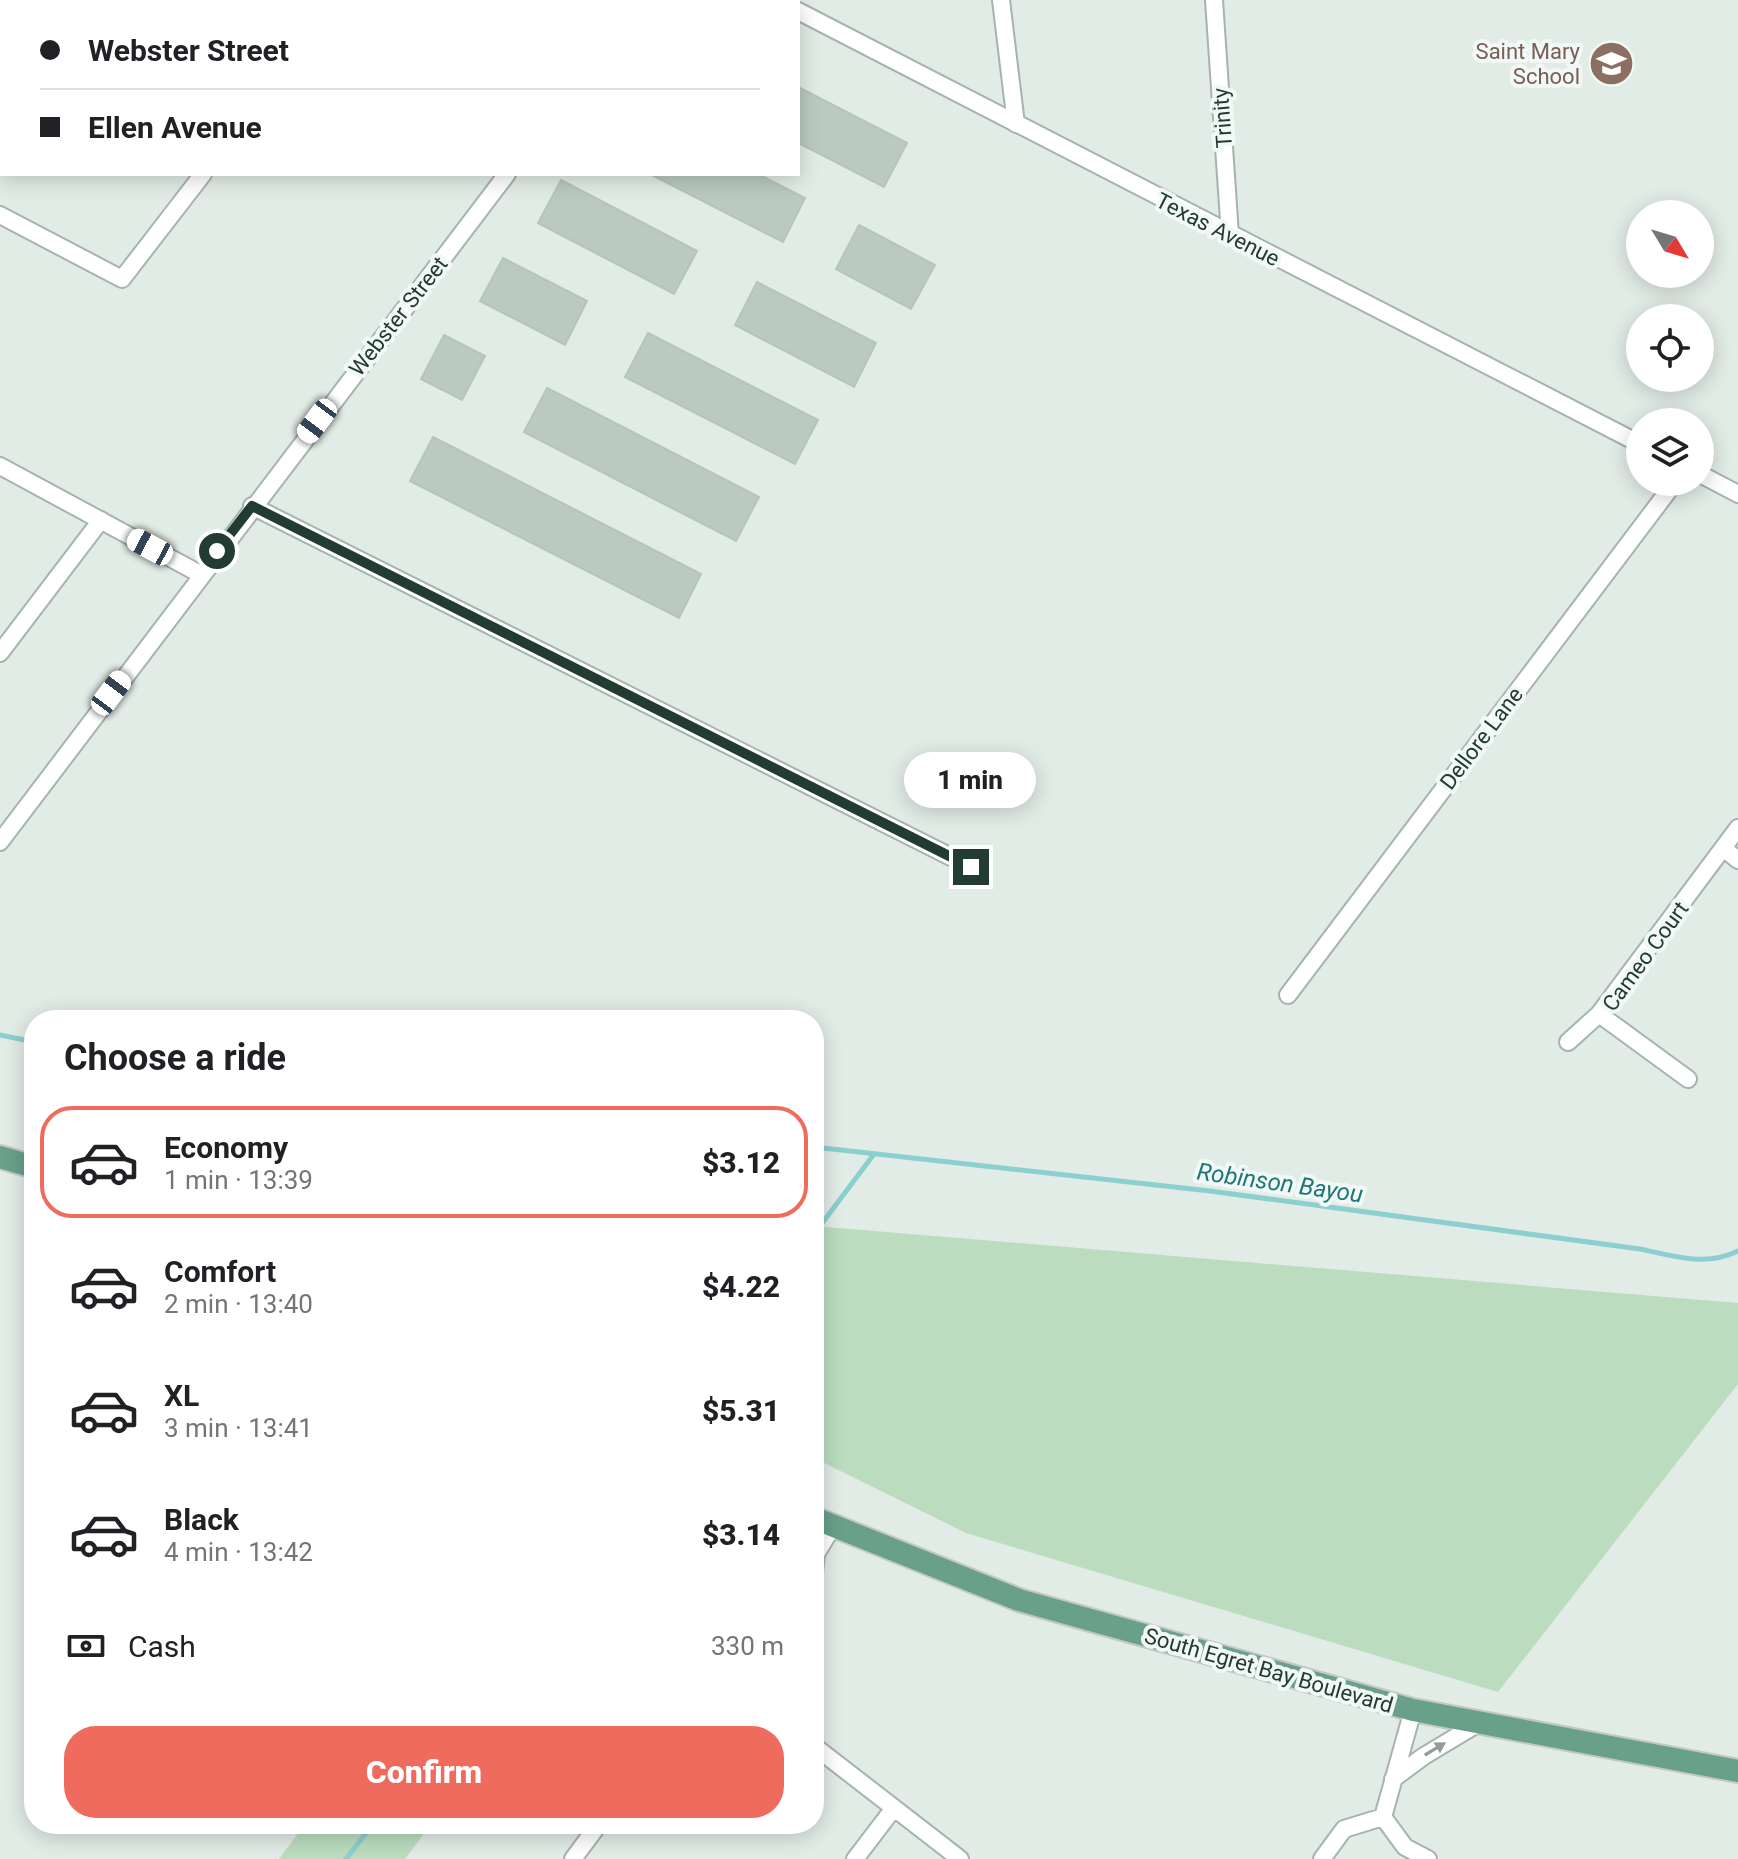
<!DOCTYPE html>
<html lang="en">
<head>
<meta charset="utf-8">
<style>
  :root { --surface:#fff; --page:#f6f6f6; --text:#202124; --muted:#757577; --line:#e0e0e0; --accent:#ee6b5e }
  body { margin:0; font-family:Roboto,sans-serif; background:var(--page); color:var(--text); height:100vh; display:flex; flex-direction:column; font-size:30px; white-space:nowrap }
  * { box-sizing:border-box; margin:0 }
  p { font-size:26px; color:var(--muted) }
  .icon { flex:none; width:44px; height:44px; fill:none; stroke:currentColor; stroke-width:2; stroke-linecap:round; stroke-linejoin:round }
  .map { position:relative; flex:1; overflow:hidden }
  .drawer { position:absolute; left:24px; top:1010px; width:800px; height:824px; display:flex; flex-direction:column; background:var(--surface); border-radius:32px; box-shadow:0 4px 20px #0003 }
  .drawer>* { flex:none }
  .hud { position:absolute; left:0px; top:0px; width:800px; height:176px; box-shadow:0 4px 20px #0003; display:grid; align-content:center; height:176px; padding:0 40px; background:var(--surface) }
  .needle { width:52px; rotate:128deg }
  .buttons { position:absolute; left:1626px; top:200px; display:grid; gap:16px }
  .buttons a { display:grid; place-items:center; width:88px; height:88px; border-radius:50%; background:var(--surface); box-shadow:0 4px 20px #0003; font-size:40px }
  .end { position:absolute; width:36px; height:36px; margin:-18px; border:10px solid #223c31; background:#fff; box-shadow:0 0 0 4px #fff }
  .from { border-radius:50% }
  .bubble { position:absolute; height:56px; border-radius:28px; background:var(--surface); box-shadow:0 4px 20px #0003; font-size:26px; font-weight:800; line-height:56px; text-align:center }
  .car { position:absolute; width:24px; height:48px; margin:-24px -12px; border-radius:10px; box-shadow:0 0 6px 2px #0007; background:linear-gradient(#fff 24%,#345 0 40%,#fff 0 76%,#345 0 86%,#fff 0) }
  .hud b { display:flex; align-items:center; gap:28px; height:76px; font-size:30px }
  .hud b+b { border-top:2px solid var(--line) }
  .hud i { width:20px; height:20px; background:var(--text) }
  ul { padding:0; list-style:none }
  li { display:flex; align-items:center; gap:24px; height:112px; margin:0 16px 12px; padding:0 24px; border:4px solid transparent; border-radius:32px }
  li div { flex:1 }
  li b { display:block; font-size:30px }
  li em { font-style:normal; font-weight:800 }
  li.selected { border-color:var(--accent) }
  li>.icon { width:72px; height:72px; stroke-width:1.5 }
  h2 { padding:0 40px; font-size:36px; line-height:96px }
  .pay { display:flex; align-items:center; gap:20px; height:88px; padding:0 40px; font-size:30px }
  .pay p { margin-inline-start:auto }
  .action { display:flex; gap:16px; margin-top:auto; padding:16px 40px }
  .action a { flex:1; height:92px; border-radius:32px; background:var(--accent); color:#fff; font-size:32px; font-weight:800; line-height:92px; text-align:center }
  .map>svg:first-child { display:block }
</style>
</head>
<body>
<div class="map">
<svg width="1738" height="1859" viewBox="0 0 1738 1859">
  <rect width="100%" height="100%" fill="#e2ece6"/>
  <path fill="#bbdcbf" d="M814 1226 1738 1303V1384L1498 1692 966 1533 814 1458Z
    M305 1824H431L405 1859H279Z"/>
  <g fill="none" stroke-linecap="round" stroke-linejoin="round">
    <path stroke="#8bcfcf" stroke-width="5" d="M0 1035 34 1042
      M814 1147 1210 1191 1640 1249C1674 1256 1706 1267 1738 1251
      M814 1234 874 1154
      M346 1859 373 1824"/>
  </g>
  <path fill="#bacac1" stroke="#b5c5bc" stroke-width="2" d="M798 87 907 143 884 187 798 143Z
    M650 174H758L805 198 783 242Z
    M561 180 697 251 674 294 538 223Z
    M859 225 935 265 911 309 836 269Z
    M503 258 587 301 565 345 480 301Z
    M757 282 876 343 854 387 735 325Z
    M648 333 818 420 795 464 625 377Z
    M444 335 485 356 462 400 421 379Z
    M547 388 759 497 736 541 524 432Z
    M433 437 701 574 679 618 410 481Z"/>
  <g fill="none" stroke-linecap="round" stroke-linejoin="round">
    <defs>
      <path id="minor" d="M777 0 781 2
        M1001 0 1016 124
        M1214 0 1230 235
        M31 2 32 0
        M332 2 334 0
        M639 2 641 0
        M798 11 1640 444
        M0 43 2 40
        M0 215 122 279 203 174
        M0 466 200 574
        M1700 474 1738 494
        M252 506 971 867
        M0 653 101 520
        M0 842 507 174
        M1723 848 1738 860
        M1288 995 1675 482
        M1599 1014 1688 1079
        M1568 1042 1599 1014 1738 828
        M814 1573 816 1554 833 1526
        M814 1746 960 1859
        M1393 1779 1424 1756 1479 1723
        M1383 1817 1413 1710
        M1383 1817 1405 1847 1428 1859
        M573 1859 599 1824
        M855 1859 894 1808
        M1322 1859 1344 1829 1383 1817"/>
      <path id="major" d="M0 1157 34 1167
        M814 1518 1019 1600 1413 1710 1738 1771"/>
    </defs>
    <use href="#minor" stroke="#a5b4ac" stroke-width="20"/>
    <use href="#major" stroke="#c1c8c5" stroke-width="26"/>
    <use href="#minor" stroke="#fff" stroke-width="16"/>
    <use href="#major" stroke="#68a089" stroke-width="22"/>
  </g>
  <defs><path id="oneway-solid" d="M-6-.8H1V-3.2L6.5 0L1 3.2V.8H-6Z" transform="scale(2)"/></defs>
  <use fill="#909e98" href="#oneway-solid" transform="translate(1435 1749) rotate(-31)"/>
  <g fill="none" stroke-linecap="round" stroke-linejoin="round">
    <path stroke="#223c31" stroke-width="10" d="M217 551 252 506 971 867"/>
  </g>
  <defs>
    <symbol id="school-disc" viewBox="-11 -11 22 22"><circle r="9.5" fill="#8d6e63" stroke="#f2f8f5"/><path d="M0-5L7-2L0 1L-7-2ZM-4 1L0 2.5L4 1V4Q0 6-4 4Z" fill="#fff"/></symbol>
  </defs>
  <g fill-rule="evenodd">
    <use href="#school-disc" x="1586" y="38" width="51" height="51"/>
  </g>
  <g text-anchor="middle" stroke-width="8" stroke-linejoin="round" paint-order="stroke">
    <g font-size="22" fill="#785e54" stroke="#f2f8f5" text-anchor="end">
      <text x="1580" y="59">Saint Mary<tspan x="1580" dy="25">School</tspan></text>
    </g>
    <g font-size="22" fill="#223c31" stroke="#f2f8f5">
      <text transform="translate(1222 118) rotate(-94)" y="8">Trinity</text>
      <text transform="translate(1218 229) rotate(27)" y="8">Texas Avenue</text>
      <text transform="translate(398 316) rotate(-52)" y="8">Webster Street</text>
      <text transform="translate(1481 738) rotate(-53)" y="8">Dellore Lane</text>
      <text transform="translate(1645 956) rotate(-54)" y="8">Cameo Court</text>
      <text transform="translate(1269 1670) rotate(16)" y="8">South Egret Bay Boulevard</text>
    </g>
    <g font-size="24" font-style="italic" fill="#1e7677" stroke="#f2f8f5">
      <text transform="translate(1280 1183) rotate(8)" y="8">Robinson Bayou</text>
    </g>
  </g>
</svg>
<div class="buttons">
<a><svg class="needle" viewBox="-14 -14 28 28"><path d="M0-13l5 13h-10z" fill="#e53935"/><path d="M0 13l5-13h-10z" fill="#757577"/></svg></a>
<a><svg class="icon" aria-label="locate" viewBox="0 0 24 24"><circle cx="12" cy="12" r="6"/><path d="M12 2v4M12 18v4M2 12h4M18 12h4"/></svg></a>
<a><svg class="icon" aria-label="layers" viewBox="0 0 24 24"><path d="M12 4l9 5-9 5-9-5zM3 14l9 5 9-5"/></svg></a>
</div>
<i class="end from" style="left:217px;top:551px"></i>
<i class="end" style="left:971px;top:867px"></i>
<div class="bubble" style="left:904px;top:752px;width:132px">1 min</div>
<i class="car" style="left:317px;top:421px;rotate:217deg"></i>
<i class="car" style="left:150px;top:547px;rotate:298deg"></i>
<i class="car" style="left:111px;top:693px;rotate:37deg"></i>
<div class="hud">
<b><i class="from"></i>Webster Street</b>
<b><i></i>Ellen Avenue</b>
</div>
<section class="drawer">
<h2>Choose a ride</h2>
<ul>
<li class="selected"><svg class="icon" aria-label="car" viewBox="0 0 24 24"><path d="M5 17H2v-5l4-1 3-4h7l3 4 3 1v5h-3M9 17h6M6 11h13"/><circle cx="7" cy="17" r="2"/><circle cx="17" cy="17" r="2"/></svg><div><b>Economy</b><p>1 min · 13:39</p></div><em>$3.12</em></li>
<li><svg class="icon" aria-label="car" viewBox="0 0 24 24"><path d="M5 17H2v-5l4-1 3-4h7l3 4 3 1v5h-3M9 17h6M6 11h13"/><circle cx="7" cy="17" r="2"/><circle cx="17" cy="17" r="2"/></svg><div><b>Comfort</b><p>2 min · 13:40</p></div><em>$4.22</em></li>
<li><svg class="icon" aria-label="car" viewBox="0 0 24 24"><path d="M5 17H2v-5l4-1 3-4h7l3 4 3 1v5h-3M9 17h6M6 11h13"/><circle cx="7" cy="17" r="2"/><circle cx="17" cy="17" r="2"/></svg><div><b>XL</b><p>3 min · 13:41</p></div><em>$5.31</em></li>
<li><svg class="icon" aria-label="car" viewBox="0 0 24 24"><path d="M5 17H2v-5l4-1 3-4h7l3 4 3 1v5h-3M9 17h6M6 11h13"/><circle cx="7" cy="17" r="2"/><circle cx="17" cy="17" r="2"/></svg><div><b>Black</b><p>4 min · 13:42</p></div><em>$3.14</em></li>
</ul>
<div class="pay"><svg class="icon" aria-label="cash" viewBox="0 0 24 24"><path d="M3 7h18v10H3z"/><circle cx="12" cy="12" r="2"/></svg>Cash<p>330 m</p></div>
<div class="action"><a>Confirm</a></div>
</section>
</div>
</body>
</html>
